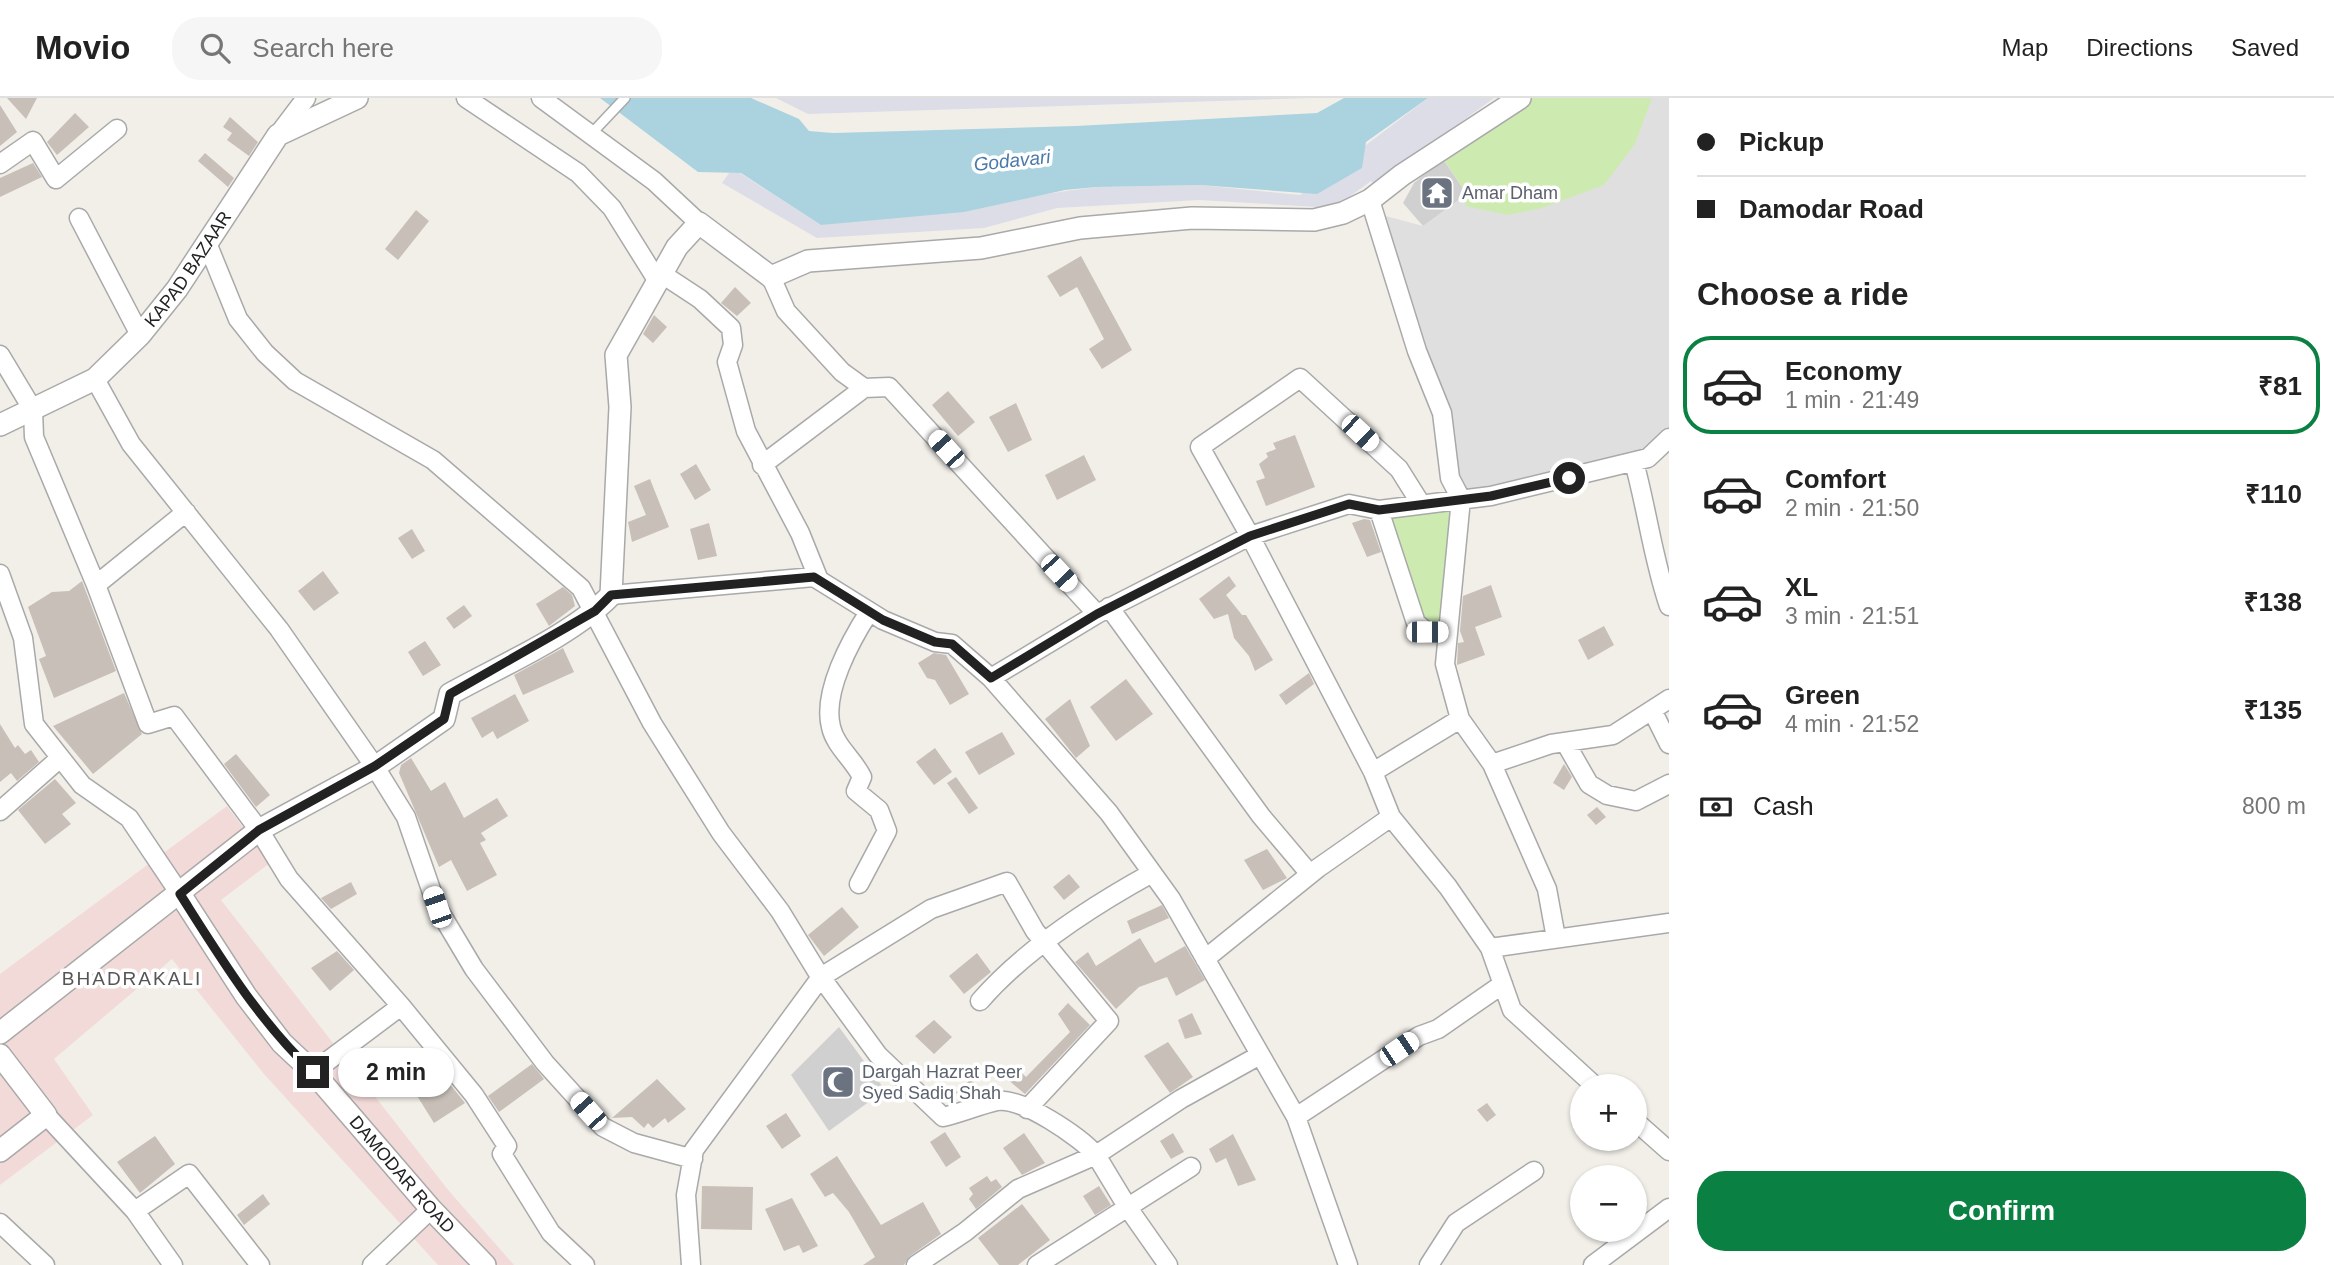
<!DOCTYPE html>
<html lang="en">
<head>
<meta charset="utf-8">
<style>
  :root { --surface:#fff; --page:#f6f6f6; --text:#222; --muted:#767676; --line:#e0e0e0; --accent:#0b8043 }
  body { margin:0; font-family:Helvetica,sans-serif; background:var(--page); color:var(--text); height:100vh; display:flex; flex-direction:column; font-size:26px; white-space:nowrap }
  * { box-sizing:border-box; margin:0 }
  p { font-size:23px; color:var(--muted) }
  .icon { flex:none; width:38px; height:38px; fill:none; stroke:currentColor; stroke-width:2; stroke-linecap:round; stroke-linejoin:round }
  .map { position:relative; flex:1; overflow:hidden }
  .details { display:flex; flex-direction:column; background:var(--surface); width:665px }
  .details>* { flex:none }
  .top-card { display:grid; align-content:center; height:154px; padding:0 28px; background:var(--surface) }
  .buttons { position:absolute; left:1570px; top:976px; display:grid; gap:14px }
  .buttons a { display:grid; place-items:center; width:77px; height:77px; border-radius:50%; background:var(--surface); box-shadow:0 2px 5px #0004; font-size:35px }
  .end { position:absolute; width:32px; height:32px; margin:-16px; border:9px solid #222; background:#fff; box-shadow:0 0 0 4px #fff }
  .from { border-radius:50% }
  .bubble { position:absolute; height:49px; border-radius:24px; background:var(--surface); box-shadow:0 2px 5px #0004; font-size:23px; font-weight:800; line-height:49px; text-align:center }
  .car { position:absolute; width:21px; height:42px; margin:-21px -10px; border-radius:9px; box-shadow:0 0 5px 2px #0007; background:linear-gradient(#fff 24%,#345 0 40%,#fff 0 76%,#345 0 86%,#fff 0) }
  .top-card b { display:flex; align-items:center; gap:24px; height:66px; font-size:26px }
  .top-card b+b { border-top:2px solid var(--line) }
  .top-card i { width:18px; height:18px; background:var(--text) }
  ul { padding:0; list-style:none }
  li { display:flex; align-items:center; gap:21px; height:98px; margin:0 14px 10px; padding:0 14px; border:4px solid transparent; border-radius:28px }
  li div { flex:1 }
  li b { display:block; font-size:26px }
  li em { font-style:normal; font-weight:800 }
  li.current { border-color:var(--accent) }
  li>.icon { width:63px; height:63px; stroke-width:1.5 }
  h2 { padding:0 28px; font-size:32px; line-height:84px }
  .pay { display:flex; align-items:center; gap:18px; height:77px; padding:0 28px; font-size:26px }
  .pay p { margin-inline-start:auto }
  .cta { display:flex; gap:14px; margin-top:auto; padding:14px 28px }
  .cta a { flex:1; height:80px; border-radius:28px; background:var(--accent); color:#fff; font-size:28px; font-weight:800; line-height:80px; text-align:center }
  header { display:flex; align-items:center; gap:42px; box-sizing:border-box; height:98px; padding:0 35px; background:var(--surface); border-bottom:2px solid var(--line) }
  header strong { font-size:33px }
  nav { display:flex; gap:38px; margin-inline-start:auto; font-size:24px }
  .search { width:490px; height:63px; background:var(--page); display:flex; align-items:center; gap:18px; box-sizing:border-box; padding:0 24px; border-radius:28px; color:var(--muted); font-size:26px }
  main { display:flex; flex:1; min-height:0 }
  .map>svg:first-child { display:block }
</style>
</head>
<body>
<header>
<strong>Movio</strong>
<div class="search"><svg class="icon" aria-label="search" viewBox="0 0 24 24"><circle cx="10" cy="10" r="6"/><path d="M15 15l6 6"/></svg>Search here</div>
<nav><a>Map</a><a>Directions</a><a>Saved</a></nav>
</header>
<main>
<div class="map">
<svg width="1669" height="1167" viewBox="0 0 1669 1167">
  <rect width="100%" height="100%" fill="#f2efe9"/>
  <path fill="#e0dfdf" d="M1534 0H1669V333L1644 354 1463 397 1382 117 1423 128 1466 97Z"/>
  <path fill="#f2dad9" d="M227 708 270 765 221 802 449 1093 514 1167H438L264 976 172 861 54 961 93 1017 0 1087V876Z"/>
  <path fill="#d0d0d0" d="M1443 61 1467 96 1423 128 1403 105 1414 85Z
    M839 929 885 992 829 1033 791 977Z"/>
  <path fill="#cdebb0" d="M1529 0H1652L1635 46 1604 87 1542 110 1508 117 1465 108 1467 96 1440 56Z
    M1456 405 1444 530 1429 531 1418 521 1384 415Z"/>
  <path fill="#dddde8" d="M776 0H1311L808 16Z
    M1428 0H1494L1375 87 1371 83 1334 110 1199 102 1057 110 984 130 817 140 722 85 729 75H740L821 127 1096 89 1200 87 1300 97Z"/>
  <path fill="#aad3df" d="M600 0H751L799 21 809 33 833 35 1076 28 1317 15 1344 0H1428L1366 44 1362 70 1317 96 1200 87 1096 89 1065 92 964 114 821 127 741 75 698 74Z"/>
  <path fill="#c7bfb8" d="M7 0H37L26 21Z
    M0 7 17 34 0 48Z
    M75 15 89 29 57 57 47 44Z
    M230 19 258 44 249 58 227 42 232 35 223 29Z
    M205 55 234 80 228 89 198 63Z
    M33 65 42 79 0 99V80Z
    M416 112 429 123 398 162 385 151Z
    M1081 158 1132 252 1102 271 1089 251 1104 241 1077 189 1060 199 1047 178Z
    M735 189 751 205 737 218 721 205Z
    M654 217 667 229 653 245 643 236Z
    M948 293 975 324 958 338 932 307Z
    M1016 305 1032 342 1008 354 989 319Z
    M1295 337 1315 389 1266 408 1256 383 1265 380 1259 366 1268 359 1266 355 1276 351 1273 345Z
    M1084 357 1096 382 1057 402 1045 377Z
    M696 366 711 392 695 402 680 376Z
    M650 381 669 429 632 444 628 424 646 417 634 388Z
    M1364 421 1370 422 1381 454 1367 459 1352 425Z
    M709 425 717 458 698 462 690 431Z
    M412 431 425 453 412 461 398 440Z
    M323 473 339 495 314 513 298 493Z
    M1229 478 1236 488 1226 497 1242 517H1246L1273 562 1255 573 1249 558 1234 540 1228 516 1214 521 1199 501Z
    M82 483 116 573 54 600 39 561 46 558 28 509 52 494 69 493Z
    M1491 487 1502 519 1475 529 1485 557 1457 567 1458 545 1464 544 1460 533 1463 498Z
    M563 489 572 497 575 508 549 528 536 506Z
    M464 507 472 518 454 531 446 520Z
    M1604 528 1614 547 1588 562 1578 542Z
    M425 543 441 567 423 578 408 554Z
    M563 550 574 574 523 597 514 577Z
    M934 555 946 557 969 596 950 607 935 582 927 580 918 565Z
    M1309 575 1314 586 1286 607 1279 597Z
    M1126 581 1153 616 1116 643 1090 609Z
    M124 595 142 636 93 676 53 628Z
    M515 596 529 623 497 641 493 633 482 640 471 620Z
    M1070 601 1090 648 1076 660 1045 621Z
    M0 626 15 650 18 647 25 656 31 652 39 664 17 683 11 675 0 684Z
    M1002 634 1015 656 979 677 965 654Z
    M935 650 952 674 934 687 916 664Z
    M236 656 270 697 256 709 224 666Z
    M411 660 431 693 445 684 464 720 497 700 508 718 481 735 486 742 480 745 497 777 467 793 451 762 439 769 399 675 401 667Z
    M1564 666 1572 679 1564 692 1553 685Z
    M956 679 978 710 969 716 947 685Z
    M55 681 76 705 62 716 71 726 45 746 18 712Z
    M1597 709 1606 719 1596 727 1587 717Z
    M1267 751 1287 780 1263 792 1244 762Z
    M1069 776 1080 789 1064 802 1053 789Z
    M351 784 357 796 331 811 321 800Z
    M1162 807 1169 820 1132 836 1127 823Z
    M842 809 859 829 824 858 808 837Z
    M1140 840 1155 865 1185 848 1205 882 1176 898 1167 879 1139 889 1116 911 1075 864 1088 854 1096 868Z
    M337 853 354 872 330 893 311 870Z
    M977 855 991 874 964 896 949 878Z
    M1068 905 1090 927 1025 996 1007 981 1016 969 1026 979 1070 934 1058 916Z
    M1192 915 1202 936 1185 941 1178 922Z
    M934 922 952 939 934 956 915 938Z
    M1168 944 1193 979 1170 995 1144 958Z
    M430 961 465 1005 434 1025 404 977Z
    M532 966 544 981 499 1014 488 998Z
    M657 981 686 1011 668 1025 665 1020 653 1030 648 1025 644 1030 632 1019 612 1020Z
    M971 981 983 995 961 1002 954 995Z
    M1487 1005 1496 1017 1487 1024 1477 1012Z
    M786 1015 801 1038 782 1051 766 1028Z
    M945 1034 961 1059 946 1069 930 1044Z
    M1024 1035 1045 1065 1022 1077 1003 1050Z
    M1173 1035 1184 1054 1171 1061 1160 1043Z
    M1233 1036 1256 1082 1238 1088 1226 1060 1216 1065 1209 1051Z
    M155 1038 175 1066 140 1095 117 1064Z
    M837 1058 881 1127 923 1104 941 1136 910 1158 904 1167H863L875 1159 849 1114 833 1095 825 1099 810 1076Z
    M987 1078 991 1084 996 1081 1002 1089 976 1111 969 1101 973 1096 969 1090Z
    M702 1088 753 1089 752 1132 701 1131Z
    M1099 1088 1111 1107 1095 1117 1083 1098Z
    M263 1096 270 1106 244 1127 237 1117Z
    M792 1100 818 1148 803 1155 799 1147 784 1153 765 1111Z
    M1022 1106 1050 1142 1018 1167H999L978 1140Z"/>
  <g fill="none" stroke-linecap="round" stroke-linejoin="round">
    <defs>
      <path id="service" d="M592 35 625 0"/>
      <path id="minor" d="M466 0 578 75 612 110 657 182
        M541 0 654 83 699 125
        M278 37 306 0
        M0 66 33 43 56 81 117 31
        M1370 102 1417 253 1442 315 1450 380 1461 401 1445 566 1460 621
        M79 120 140 237
        M207 145 238 221 265 255 295 283 433 362 581 490 652 625 721 735 780 813 818 875 878 957 943 1019C961 1015 979 1007 997 1003 1022 999 1080 1039 1096 1057L1181 1001 1260 957
        M662 176 700 201 731 230 733 247 727 264 746 333 800 435 819 482
        M771 179 786 213 842 274 864 290 889 289 1097 516
        M0 257 33 312 34 339 96 487 148 626 174 618 259 732 289 781 401 908
        M95 281 131 346 279 531 375 669 406 719 437 809 474 871 545 965 603 1029 634 1045 693 1061
        M1634 364C1647 411 1653 462 1669 508
        M762 367 864 290
        M1421 406 1399 371 1300 280 1200 349 1250 438 1373 674 1391 719 1448 789 1490 850 1512 912 1596 989
        M1379 412 1416 525 1427 534 1446 535
        M0 476 23 540 34 626 82 687 129 720 180 796
        M96 487 186 414
        M611 497 814 479 883 522 935 544 952 546 991 580 1097 516 1250 438 1349 406 1379 412 1491 398 1648 360 1669 340
        M1109 509 1261 718 1310 776
        M991 580 1109 715 1171 801 1296 1019 1348 1167
        M1652 612 1669 646
        M1565 644 1589 686 1607 697 1636 703 1669 686
        M1492 666 1547 791 1556 840
        M1373 674 1460 621 1492 666 1551 646 1613 637 1669 601
        M0 713 59 661
        M859 786 887 733 879 712 856 693 862 679C854 662 835 648 831 629 822 594 851 542 869 514
        M1490 850 1669 825
        M1205 861 1318 770 1391 719
        M980 903C1025 851 1092 808 1152 775
        M313 974 401 908 474 997 507 1048 502 1056 551 1135 585 1167
        M46 1017 135 1113 173 1167
        M1296 1019 1419 938 1438 931 1503 886
        M1634 1022 1669 1053
        M135 1113 189 1076 260 1167
        M0 1125 45 1167
        M372 1167 431 1111
        M691 1167 686 1097 694 1052 821 879 931 811 1007 784 1035 833 1109 923 1027 1011
        M916 1167 965 1134 1018 1091 1096 1057 1128 1110 1168 1167
        M1037 1167 1191 1069
        M1429 1167 1456 1125 1534 1073
        M1593 1167 1669 1110"/>
      <g id="tertiary">
        <path id="s1" d="M0 327 95 281 140 237 177 191 278 37 357 0"/>
        <path id="s2" d="M180 796 246 898 282 945 313 974 431 1111 485 1167"/>
        <path d="M0 935 259 732 375 669 444 621 450 596C500 568 573 537 611 497L620 309 616 257 677 149 699 125 771 179 808 163 981 150 1080 130 1192 120 1314 122 1343 115 1370 102 1402 77 1520 0"/>
        <path d="M0 957 46 1017 0 1053"/>
      </g>
    </defs>
    <use href="#service" stroke="#a9a9a9" stroke-width="12"/>
    <use href="#minor" stroke="#a9a9a9" stroke-width="21"/>
    <use href="#tertiary" stroke="#a9a9a9" stroke-width="24"/>
    <use href="#service" stroke="#fff" stroke-width="9"/>
    <use href="#minor" stroke="#fff" stroke-width="18"/>
    <use href="#tertiary" stroke="#fff" stroke-width="21"/>
  </g>
  <g fill="none" stroke-linecap="round" stroke-linejoin="round">
    <path stroke="#222" stroke-width="9" d="M313 974C258 922 220 859 180 796L259 732 375 668 444 621 450 596 595 513 611 497 814 479 883 522 935 544 952 546 991 580 1097 516 1250 438 1349 406 1379 412 1491 398 1569 380"/>
  </g>
  <defs>
    <symbol id="temple-square" viewBox="-11 -11 22 22"><rect x="-9" y="-9" width="18" height="18" rx="4" fill="#6b7280" stroke="#fff"/><path d="M0-6L5-2H3V0L6.5 2.5H4V6H1.5V3h-3V6H-4V2.5H-6.5L-3 0V-2H-5Z" fill="#fff"/></symbol>
    <symbol id="mosque-square" viewBox="-11 -11 22 22"><rect x="-9" y="-9" width="18" height="18" rx="4" fill="#6b7280" stroke="#fff"/><path d="M3.5-4.9A6 6 0 1 0 3.5 4.9A5 5 0 1 1 3.5-4.9Z" fill="#fff"/></symbol>
  </defs>
  <g fill-rule="evenodd">
    <use href="#temple-square" x="1418" y="76" width="38" height="38"/>
    <use href="#mosque-square" x="819" y="965" width="38" height="38"/>
  </g>
  <g text-anchor="middle" stroke-width="7" stroke-linejoin="round" paint-order="stroke">
    <g font-size="18" fill="#5b616d" stroke="#fff" text-anchor="start">
      <text x="1462" y="101">Amar Dham</text>
      <text x="862" y="980">Dargah Hazrat Peer<tspan x="862" dy="21">Syed Sadiq Shah</tspan></text>
    </g>
    <g font-size="18" fill="#222" stroke="#fff">
      <text dy="6" stroke="none"><textPath href="#s1" startOffset="250">KAPAD BAZAAR</textPath></text>
      <text dy="6" stroke="none"><textPath href="#s2" startOffset="359">DAMODAR ROAD</textPath></text>
    </g>
    <g font-size="19" font-style="italic" fill="#4a7aab" stroke="#fff">
      <text transform="translate(1012 62) rotate(-6)" y="7">Godavari</text>
    </g>
    <g font-size="19" letter-spacing="2" fill="#555" stroke="#fff">
      <text x="132" y="887">BHADRAKALI</text>
    </g>
  </g>
</svg>
<div class="buttons">
<a>+</a>
<a>−</a>
</div>
<i class="end from" style="left:1569px;top:380px"></i>
<i class="end" style="left:313px;top:974px"></i>
<div class="bubble" style="left:338px;top:950px;width:116px">2 min</div>
<i class="car" style="left:1360px;top:335px;rotate:133deg"></i>
<i class="car" style="left:946px;top:351px;rotate:318deg"></i>
<i class="car" style="left:1059px;top:475px;rotate:137deg"></i>
<i class="car" style="left:1427px;top:534px;rotate:90deg"></i>
<i class="car" style="left:437px;top:809px;rotate:341deg"></i>
<i class="car" style="left:1399px;top:951px;rotate:56deg"></i>
<i class="car" style="left:588px;top:1013px;rotate:318deg"></i>
</div>
<section class="details">
<div class="top-card">
<b><i class="from"></i>Pickup</b>
<b><i></i>Damodar Road</b>
</div>
<h2>Choose a ride</h2>
<ul>
<li class="current"><svg class="icon" aria-label="car" viewBox="0 0 24 24"><path d="M5 17H2v-5l4-1 3-4h7l3 4 3 1v5h-3M9 17h6M6 11h13"/><circle cx="7" cy="17" r="2"/><circle cx="17" cy="17" r="2"/></svg><div><b>Economy</b><p>1 min · 21:49</p></div><em>₹81</em></li>
<li><svg class="icon" aria-label="car" viewBox="0 0 24 24"><path d="M5 17H2v-5l4-1 3-4h7l3 4 3 1v5h-3M9 17h6M6 11h13"/><circle cx="7" cy="17" r="2"/><circle cx="17" cy="17" r="2"/></svg><div><b>Comfort</b><p>2 min · 21:50</p></div><em>₹110</em></li>
<li><svg class="icon" aria-label="car" viewBox="0 0 24 24"><path d="M5 17H2v-5l4-1 3-4h7l3 4 3 1v5h-3M9 17h6M6 11h13"/><circle cx="7" cy="17" r="2"/><circle cx="17" cy="17" r="2"/></svg><div><b>XL</b><p>3 min · 21:51</p></div><em>₹138</em></li>
<li><svg class="icon" aria-label="car" viewBox="0 0 24 24"><path d="M5 17H2v-5l4-1 3-4h7l3 4 3 1v5h-3M9 17h6M6 11h13"/><circle cx="7" cy="17" r="2"/><circle cx="17" cy="17" r="2"/></svg><div><b>Green</b><p>4 min · 21:52</p></div><em>₹135</em></li>
</ul>
<div class="pay"><svg class="icon" aria-label="cash" viewBox="0 0 24 24"><path d="M3 7h18v10H3z"/><circle cx="12" cy="12" r="2"/></svg>Cash<p>800 m</p></div>
<div class="cta"><a>Confirm</a></div>
</section>
</main>
</body>
</html>
